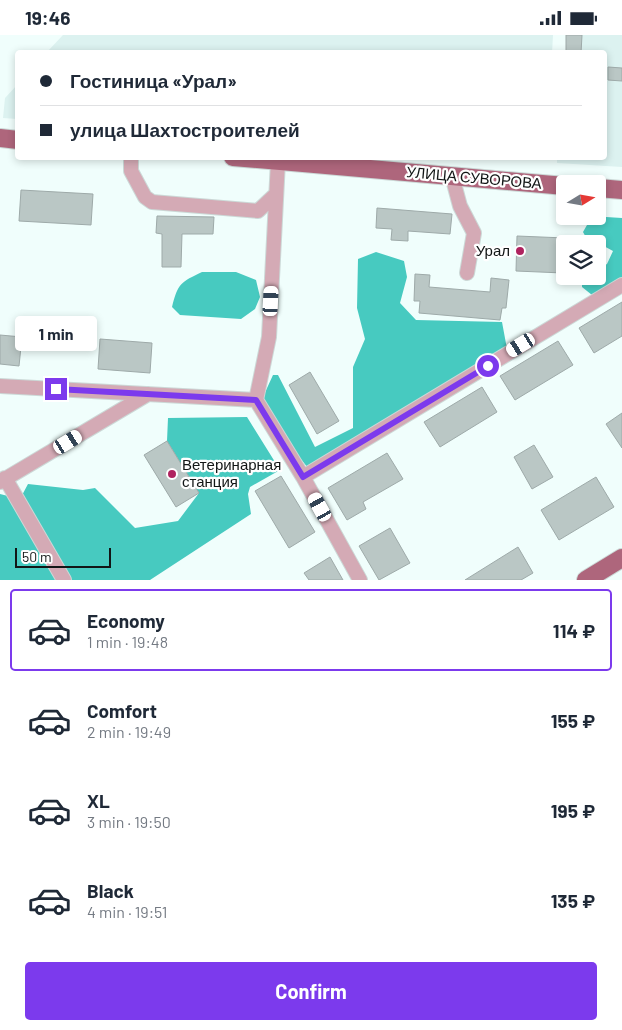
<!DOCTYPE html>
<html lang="en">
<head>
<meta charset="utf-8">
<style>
  :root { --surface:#fff; --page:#f2f2f3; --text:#1f2937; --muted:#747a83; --line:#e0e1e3; --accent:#7c3aed }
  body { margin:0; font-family:Barlow,sans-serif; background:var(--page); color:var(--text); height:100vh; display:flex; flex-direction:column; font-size:19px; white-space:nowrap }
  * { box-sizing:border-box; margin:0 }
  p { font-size:16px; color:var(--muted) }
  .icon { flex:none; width:28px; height:28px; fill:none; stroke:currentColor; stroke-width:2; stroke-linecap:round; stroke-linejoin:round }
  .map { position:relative; height:545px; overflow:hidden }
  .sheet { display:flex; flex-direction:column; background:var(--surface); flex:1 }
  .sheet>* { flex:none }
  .top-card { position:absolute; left:15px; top:15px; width:592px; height:110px; border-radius:5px; box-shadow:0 2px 8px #0003; display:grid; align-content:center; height:110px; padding:0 25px; background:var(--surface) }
  .needle { width:32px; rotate:79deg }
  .buttons { position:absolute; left:556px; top:140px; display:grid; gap:10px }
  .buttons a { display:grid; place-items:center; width:50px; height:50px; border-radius:5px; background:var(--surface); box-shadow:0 2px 8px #0003; font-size:25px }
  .scale { position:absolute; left:15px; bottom:12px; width:96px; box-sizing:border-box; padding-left:5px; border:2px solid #121616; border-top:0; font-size:14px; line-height:18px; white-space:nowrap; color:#121616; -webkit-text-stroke:4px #fff; paint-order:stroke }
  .end { position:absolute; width:22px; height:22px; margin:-11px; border:6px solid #7c3aed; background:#fff; box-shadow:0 0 0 2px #fff }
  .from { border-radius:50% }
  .bubble { position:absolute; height:35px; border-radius:5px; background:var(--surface); box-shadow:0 2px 8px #0003; font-size:16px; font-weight:700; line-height:35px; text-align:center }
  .car { position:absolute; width:15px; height:30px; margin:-15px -8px; border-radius:6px; box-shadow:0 0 4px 1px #0007; background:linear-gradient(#fff 24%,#345 0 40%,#fff 0 76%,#345 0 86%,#fff 0) }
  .top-card b { display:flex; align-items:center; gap:18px; height:48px; font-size:19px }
  .top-card b+b { border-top:1px solid var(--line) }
  .top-card i { width:12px; height:12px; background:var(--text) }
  ul { padding:9px 0 0; list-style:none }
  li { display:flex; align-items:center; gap:15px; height:82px; margin:0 10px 8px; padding:0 15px; border:2px solid transparent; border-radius:5px }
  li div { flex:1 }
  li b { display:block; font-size:19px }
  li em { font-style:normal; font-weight:700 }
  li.current { border-color:var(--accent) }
  li>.icon { width:45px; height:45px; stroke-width:1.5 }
  .primary-button { display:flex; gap:10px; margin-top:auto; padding:10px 25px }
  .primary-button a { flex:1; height:58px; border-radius:5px; background:var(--accent); color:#fff; font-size:20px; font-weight:700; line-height:58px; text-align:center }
  .status { display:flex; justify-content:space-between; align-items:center; height:35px; padding:0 25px; background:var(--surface); direction:ltr }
  .status svg { height:14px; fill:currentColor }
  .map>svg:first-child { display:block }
</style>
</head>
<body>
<div class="status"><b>19:46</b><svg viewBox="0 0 49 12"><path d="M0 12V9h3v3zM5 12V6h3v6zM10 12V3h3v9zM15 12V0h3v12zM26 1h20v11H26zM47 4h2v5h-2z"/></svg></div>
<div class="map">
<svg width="622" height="545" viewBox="0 0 622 545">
  <rect width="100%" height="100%" fill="#f0fefc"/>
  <path fill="#dcf2f0" d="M63 0H553L552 18 47 17Z
    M566 0H622V132L557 128V123L605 122V18L566 17Z
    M17 50V84L3 83 5 63Z"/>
  <path fill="#47cac0" d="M606 182 622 183V243L592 260 582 252V243L584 241H598V234L607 229 613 216 600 209 589 208 583 197 587 190Z
    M376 217 404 226 407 242 400 268 416 285 502 287 507 314 308 433 296 418 262 364 273 340H278L315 412 353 393V332L365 304 357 273 358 224Z
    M202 237H236L256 245 260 262 255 274 241 284 180 280 172 272C178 248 181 247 202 237Z
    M247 382 280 435 250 452 248 459 251 479 150 545H68L20 464 28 449 83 455 95 453 135 493 178 486 199 458 167 406 168 383Z
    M0 459 8 461 61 545H0Z"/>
  <path fill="#bac7c5" stroke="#9eaaa9" d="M566 0H582L581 18H566Z
    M608 32 622 33V46L608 45Z
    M21 155 93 159 91 190 19 186Z
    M377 173 452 179 450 199 408 196V206L391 205 392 194 376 193Z
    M157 181 214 182 213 199H182L181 232H162V199L156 198Z
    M517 201 565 203 563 238 516 236Z
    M415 239 430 240 429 252 490 257 491 243 509 245 506 273H502L500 285 419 278 420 266H414Z
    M622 267V301L594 318 579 293Z
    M0 300 22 302 19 331 0 329Z
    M100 304 152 308 150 338 98 334Z
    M558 306 573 330 515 365 500 341Z
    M310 337 339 386 317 399 289 350Z
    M482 352 497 377 440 412 424 387Z
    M622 378V413L606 389Z
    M167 406 199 458 176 472 144 420Z
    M534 410 553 442 532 454 514 422Z
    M387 418 403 444 363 467 366 474 347 485 328 453Z
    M281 441 315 497 289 513 255 456Z
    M596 442 614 472 559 505 541 475Z
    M390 493 410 528 379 545 359 511Z
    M518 512 533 538 521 545H465Z
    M330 522 343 545H309L304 538Z"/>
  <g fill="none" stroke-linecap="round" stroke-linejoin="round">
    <defs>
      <path id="minor" d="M131 122V136L145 162 152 167 258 176 276 159
        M278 126 269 302 256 365 303 442 360 545
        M452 141 460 171 474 198 467 238
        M0 351 256 365
        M303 442 622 250
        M5 443 64 545
        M0 447 148 359"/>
      <path id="major" d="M0 103 18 105
        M233 122 565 151
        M598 153 622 155
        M586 545 622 523"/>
    </defs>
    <use href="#minor" stroke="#ccd9d7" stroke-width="16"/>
    <use href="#major" stroke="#ccd9d7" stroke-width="20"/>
    <use href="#minor" stroke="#d4aab5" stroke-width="14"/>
    <use href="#major" stroke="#ae667c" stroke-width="18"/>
  </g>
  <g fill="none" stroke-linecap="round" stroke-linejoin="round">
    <path stroke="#7c3aed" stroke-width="6" d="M56 354 256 365 303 442 488 331"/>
  </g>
  <g fill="#af235f" stroke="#fff" stroke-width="2">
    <circle cx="520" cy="216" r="5"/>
    <circle cx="172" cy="439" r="5"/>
  </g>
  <g text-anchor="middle" stroke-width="4.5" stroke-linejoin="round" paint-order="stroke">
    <g font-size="15" fill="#121616" stroke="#fff">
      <text transform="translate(474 143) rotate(5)" y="5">УЛИЦА СУВОРОВА</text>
    </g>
    <g font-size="15" fill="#121616" stroke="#fff" text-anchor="end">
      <text x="510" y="221">Урал</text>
      <text x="182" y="435" text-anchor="start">Ветеринарная<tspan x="182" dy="17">станция</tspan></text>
    </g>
  </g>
</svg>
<div class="buttons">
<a><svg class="needle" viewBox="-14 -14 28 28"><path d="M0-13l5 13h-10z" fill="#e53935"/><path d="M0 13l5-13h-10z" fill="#747a83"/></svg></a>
<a><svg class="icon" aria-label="layers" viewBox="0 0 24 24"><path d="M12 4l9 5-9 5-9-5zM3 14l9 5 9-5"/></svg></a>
</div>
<div class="scale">50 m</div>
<i class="end from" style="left:488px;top:331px"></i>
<i class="end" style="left:56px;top:354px"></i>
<div class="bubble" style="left:15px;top:281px;width:82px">1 min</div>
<i class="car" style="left:271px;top:266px;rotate:3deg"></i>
<i class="car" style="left:521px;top:310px;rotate:239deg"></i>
<i class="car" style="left:68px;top:407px;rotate:59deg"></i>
<i class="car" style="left:320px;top:472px;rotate:331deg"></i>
<div class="top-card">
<b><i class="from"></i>Гостиница «Урал»</b>
<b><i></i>улица Шахтостроителей</b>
</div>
</div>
<section class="sheet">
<ul>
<li class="current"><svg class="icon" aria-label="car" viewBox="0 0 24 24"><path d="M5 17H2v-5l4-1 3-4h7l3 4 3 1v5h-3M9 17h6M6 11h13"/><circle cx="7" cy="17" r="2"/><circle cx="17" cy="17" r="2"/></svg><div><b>Economy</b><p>1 min · 19:48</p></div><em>114 ₽</em></li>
<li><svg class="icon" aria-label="car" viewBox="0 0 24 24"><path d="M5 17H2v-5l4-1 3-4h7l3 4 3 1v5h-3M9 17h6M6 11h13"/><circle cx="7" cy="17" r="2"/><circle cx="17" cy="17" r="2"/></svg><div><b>Comfort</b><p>2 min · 19:49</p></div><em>155 ₽</em></li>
<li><svg class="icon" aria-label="car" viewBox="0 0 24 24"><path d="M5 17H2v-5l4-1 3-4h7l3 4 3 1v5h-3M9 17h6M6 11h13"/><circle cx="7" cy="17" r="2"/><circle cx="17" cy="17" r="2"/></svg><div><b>XL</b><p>3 min · 19:50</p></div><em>195 ₽</em></li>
<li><svg class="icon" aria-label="car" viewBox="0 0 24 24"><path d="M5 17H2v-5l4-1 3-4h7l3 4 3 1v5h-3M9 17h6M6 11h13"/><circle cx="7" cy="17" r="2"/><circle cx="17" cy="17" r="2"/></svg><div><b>Black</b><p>4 min · 19:51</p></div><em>135 ₽</em></li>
</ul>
<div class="primary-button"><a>Confirm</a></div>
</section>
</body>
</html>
